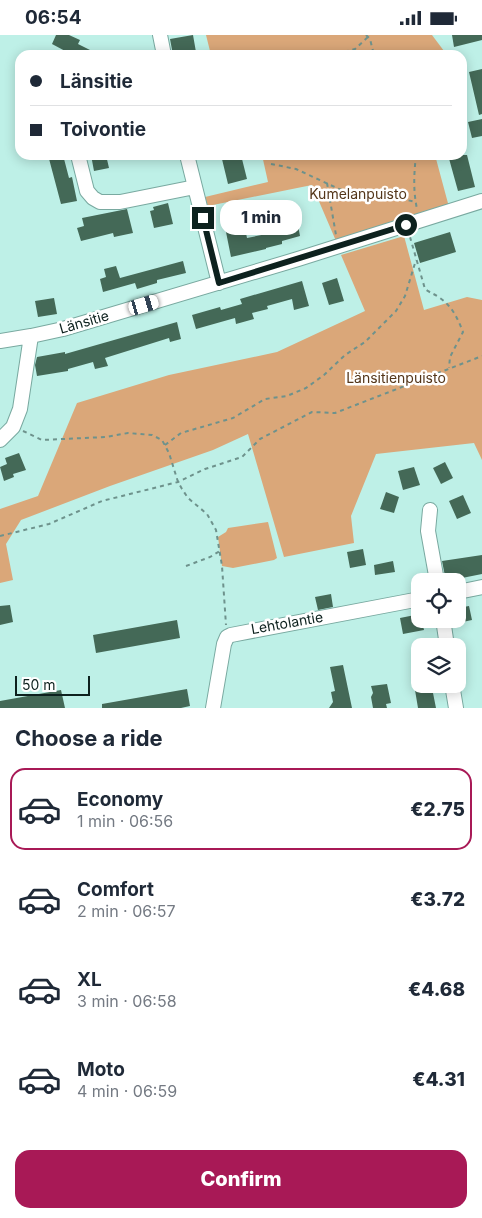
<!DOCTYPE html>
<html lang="en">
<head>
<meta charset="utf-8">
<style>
  :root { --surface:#fff; --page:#f6f6f7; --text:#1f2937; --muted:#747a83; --line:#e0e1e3; --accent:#a81956 }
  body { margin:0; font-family:Inter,sans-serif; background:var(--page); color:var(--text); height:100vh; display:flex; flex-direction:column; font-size:19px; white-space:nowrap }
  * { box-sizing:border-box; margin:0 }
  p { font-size:16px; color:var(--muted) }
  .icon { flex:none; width:28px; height:28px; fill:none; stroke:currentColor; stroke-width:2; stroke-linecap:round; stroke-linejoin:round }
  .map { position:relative; height:673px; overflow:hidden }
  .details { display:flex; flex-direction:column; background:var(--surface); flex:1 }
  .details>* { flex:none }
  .hud { position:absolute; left:15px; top:15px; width:452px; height:110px; border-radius:15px; box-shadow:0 2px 12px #0003; display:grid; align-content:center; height:110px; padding:0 15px; background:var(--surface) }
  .buttons { position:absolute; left:411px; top:538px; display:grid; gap:10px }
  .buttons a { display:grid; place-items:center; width:55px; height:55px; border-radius:10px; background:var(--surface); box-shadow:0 2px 12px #0003; font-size:25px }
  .scale { position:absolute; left:15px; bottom:12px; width:75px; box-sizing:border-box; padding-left:5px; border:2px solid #0d211e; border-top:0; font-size:14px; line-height:18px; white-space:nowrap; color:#0d211e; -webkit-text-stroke:4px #fff; paint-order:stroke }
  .end { position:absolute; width:22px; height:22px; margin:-11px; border:6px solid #0d211e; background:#fff; box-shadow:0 0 0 2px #fff }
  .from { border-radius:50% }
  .bubble { position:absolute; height:35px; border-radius:15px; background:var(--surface); box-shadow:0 2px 12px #0003; font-size:16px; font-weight:800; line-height:35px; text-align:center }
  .car { position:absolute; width:15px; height:30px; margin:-15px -8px; border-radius:6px; box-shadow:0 0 4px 1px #0007; background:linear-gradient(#fff 24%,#345 0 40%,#fff 0 76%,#345 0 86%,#fff 0) }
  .hud b { display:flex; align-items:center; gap:18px; height:48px; font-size:19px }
  .hud b+b { border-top:1px solid var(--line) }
  .hud i { width:12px; height:12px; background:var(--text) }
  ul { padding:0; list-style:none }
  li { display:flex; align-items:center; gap:15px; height:82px; margin:0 10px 8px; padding:0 5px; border:2px solid transparent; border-radius:15px }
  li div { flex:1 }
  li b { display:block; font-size:19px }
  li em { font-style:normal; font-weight:800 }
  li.selected { border-color:var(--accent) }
  li>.icon { width:45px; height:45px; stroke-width:1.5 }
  h2 { padding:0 15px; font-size:22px; line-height:60px }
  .primary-button { display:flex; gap:10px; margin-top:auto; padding:10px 15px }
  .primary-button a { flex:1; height:58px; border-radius:15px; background:var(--accent); color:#fff; font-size:20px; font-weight:800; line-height:58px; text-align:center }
  .status { display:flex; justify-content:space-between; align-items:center; height:35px; padding:0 25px; background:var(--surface); direction:ltr }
  .status svg { height:14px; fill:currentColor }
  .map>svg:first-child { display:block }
</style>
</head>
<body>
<div class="status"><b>06:54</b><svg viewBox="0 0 49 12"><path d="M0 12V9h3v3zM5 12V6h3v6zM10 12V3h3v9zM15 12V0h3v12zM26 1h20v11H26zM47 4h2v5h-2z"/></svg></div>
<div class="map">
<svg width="482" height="673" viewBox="0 0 482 673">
  <rect width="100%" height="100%" fill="#bef0e7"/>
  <path fill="#daa779" d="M206 0H432L447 20H211Z
    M262 120H435L449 172 336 206 312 150 208 171 205 162 268 147Z
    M404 201 424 275 467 262 482 265V425L474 408 376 419 351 481 354 508 284 522 248 399 213 415 110 451 21 485 6 509 13 545 0 548V474L38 461 77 368 169 340 277 317 365 276 341 220Z
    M268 487 277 523 274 525 233 533 222 531 218 502 226 497 228 493Z"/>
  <path fill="#446957" d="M56 0H69L80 5 78 9 100 20H66L67 17 52 9Z
    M193 0 196 17 173 20 170 4Z
    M452 0H482V5L454 12Z
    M482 34V79L479 80 469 37Z
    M482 84V101L472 103 468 87Z
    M48 120H63L69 143 72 142 77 166 61 169Z
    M91 120H106L109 133 94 136Z
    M221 120H241L247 144 228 149Z
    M448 120H467L475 152 458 156Z
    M168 168 173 189 154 193 150 176 154 175 153 172Z
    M127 174 133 198 114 202 113 198 81 206 77 193 84 191 82 183Z
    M277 184 279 190 297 185 300 201 282 206V209L266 213V214L231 222 226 197 245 193 247 203 271 198 268 187Z
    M450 197 456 217 420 228 414 208Z
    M183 226 186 238 157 245V248L137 254 135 248 103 257 100 244 106 242 104 234 116 231 120 243Z
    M337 243 344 266 329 270 322 248Z
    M302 246 309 271 294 275 292 264 267 271 268 274 252 278 254 284 236 289 235 283 196 294 192 280 220 272 221 275 242 269 240 264Z
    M54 263 57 279 38 282 35 266Z
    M177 287 181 304 170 307 169 303 105 323 108 331 95 334 93 327 68 334V336L37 341 35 330 37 322 65 317V319Z
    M19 418 26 435 13 439 14 442 4 446 0 432 7 429 5 423Z
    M445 427 453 443 441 449 433 433Z
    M414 432 420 450 403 455 398 436Z
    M386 457 399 462 394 478 380 474Z
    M463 460 471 478 457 484 449 466Z
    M363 514 366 530 350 533 347 517Z
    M482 520V539L457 544 458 546H446L442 526Z
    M393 526 395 537 375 540 374 530Z
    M331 559 333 572 318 575 315 562Z
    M10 570 13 587 0 590V571Z
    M469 571 472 585 458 588V573Z
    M420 579 424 595 403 599 400 583Z
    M177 585 180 603 96 618 93 600Z
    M343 630 352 673H329L333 667 331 657 335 656 330 632Z
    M387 649 391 668 386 669 387 673H373L371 662 373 658 371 651Z
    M414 649H434L436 657 433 658 436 673H418Z
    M187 654 190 671 181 673H102V669Z
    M61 655 65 673H0V666Z"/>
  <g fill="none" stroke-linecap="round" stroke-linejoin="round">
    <defs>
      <path id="minor" d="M160 0 164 20
        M78 120 87 156 93 163 100 167H120L195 152
        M187 120 219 248
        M0 306 31 301 63 294 298 224 482 166
        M0 405 13 392 20 374 31 301
        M430 475 428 496 437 546
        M458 557 482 552
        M443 584 447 611
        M452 649 456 673
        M213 673 224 609 227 602 231 600 420 564"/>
    </defs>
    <use href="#minor" stroke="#79a9a0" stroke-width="16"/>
    <path stroke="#6e928c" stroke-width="2" stroke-dasharray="4 4" stroke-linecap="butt" d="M366 0 370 4 374 20
      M321 20 325 18H339
      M338 20 339 18 355 14 370 0
      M416 120C414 139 413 155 417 174
      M271 129 296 134 339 154 361 161 393 162 416 167
      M327 148 336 200
      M410 202 425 254C430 258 435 259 440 263 452 271 458 284 463 297L450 322 449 333
      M23 396 42 405 106 402 128 398 152 400 162 405 169 418 178 447 182 454 188 463 207 479 216 495 222 531 226 590
      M165 410 181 398 233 383 265 364 287 361 306 353 324 340 345 320 365 307 396 276 405 261 416 225
      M0 501 49 489 102 466 178 447 205 434 242 422 260 404 312 377 335 378 482 321
      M186 531 210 522 220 516"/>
    <use href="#minor" stroke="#fff" stroke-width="14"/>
  </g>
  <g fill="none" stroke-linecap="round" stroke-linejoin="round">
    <path stroke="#0d211e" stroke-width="6" d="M203 183 219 248 406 190"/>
  </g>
  <g text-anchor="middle" stroke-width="5" stroke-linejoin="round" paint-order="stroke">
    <g font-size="14" fill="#533519" stroke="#fff">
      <text x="358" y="164">Kumelanpuisto</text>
      <text x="396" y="348">Länsitienpuisto</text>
    </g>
    <g font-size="14" fill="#0d211e" stroke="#fff">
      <text transform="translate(84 287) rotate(-16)" y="5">Länsitie</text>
      <text transform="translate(287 588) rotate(-10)" y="5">Lehtolantie</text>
    </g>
  </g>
</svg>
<div class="buttons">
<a><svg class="icon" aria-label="locate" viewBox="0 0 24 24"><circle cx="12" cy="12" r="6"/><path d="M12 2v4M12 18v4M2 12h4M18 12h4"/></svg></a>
<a><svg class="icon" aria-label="layers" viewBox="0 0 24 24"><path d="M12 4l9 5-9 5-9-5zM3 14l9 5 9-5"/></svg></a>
</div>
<div class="scale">50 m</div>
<i class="end from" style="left:406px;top:190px"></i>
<i class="end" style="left:203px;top:183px"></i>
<div class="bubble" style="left:220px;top:165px;width:82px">1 min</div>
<i class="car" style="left:144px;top:270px;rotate:74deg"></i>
<div class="hud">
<b><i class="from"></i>Länsitie</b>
<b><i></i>Toivontie</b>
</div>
</div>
<section class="details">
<h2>Choose a ride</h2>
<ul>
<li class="selected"><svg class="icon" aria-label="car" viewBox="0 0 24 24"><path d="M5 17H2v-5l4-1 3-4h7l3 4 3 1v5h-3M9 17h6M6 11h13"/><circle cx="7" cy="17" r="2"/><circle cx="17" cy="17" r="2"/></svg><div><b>Economy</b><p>1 min · 06:56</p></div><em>€2.75</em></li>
<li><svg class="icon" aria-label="car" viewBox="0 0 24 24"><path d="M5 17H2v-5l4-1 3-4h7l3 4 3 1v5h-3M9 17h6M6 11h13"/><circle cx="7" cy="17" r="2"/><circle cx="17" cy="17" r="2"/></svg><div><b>Comfort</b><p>2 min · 06:57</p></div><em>€3.72</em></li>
<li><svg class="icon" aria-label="car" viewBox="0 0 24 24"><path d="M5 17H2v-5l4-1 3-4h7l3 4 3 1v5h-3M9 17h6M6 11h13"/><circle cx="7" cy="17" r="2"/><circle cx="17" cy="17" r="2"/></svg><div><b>XL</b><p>3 min · 06:58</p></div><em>€4.68</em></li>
<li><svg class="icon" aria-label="car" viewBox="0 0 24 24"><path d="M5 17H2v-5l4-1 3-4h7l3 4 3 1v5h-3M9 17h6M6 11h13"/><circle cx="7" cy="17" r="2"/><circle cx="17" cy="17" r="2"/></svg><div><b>Moto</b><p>4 min · 06:59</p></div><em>€4.31</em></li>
</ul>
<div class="primary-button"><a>Confirm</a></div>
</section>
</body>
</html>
